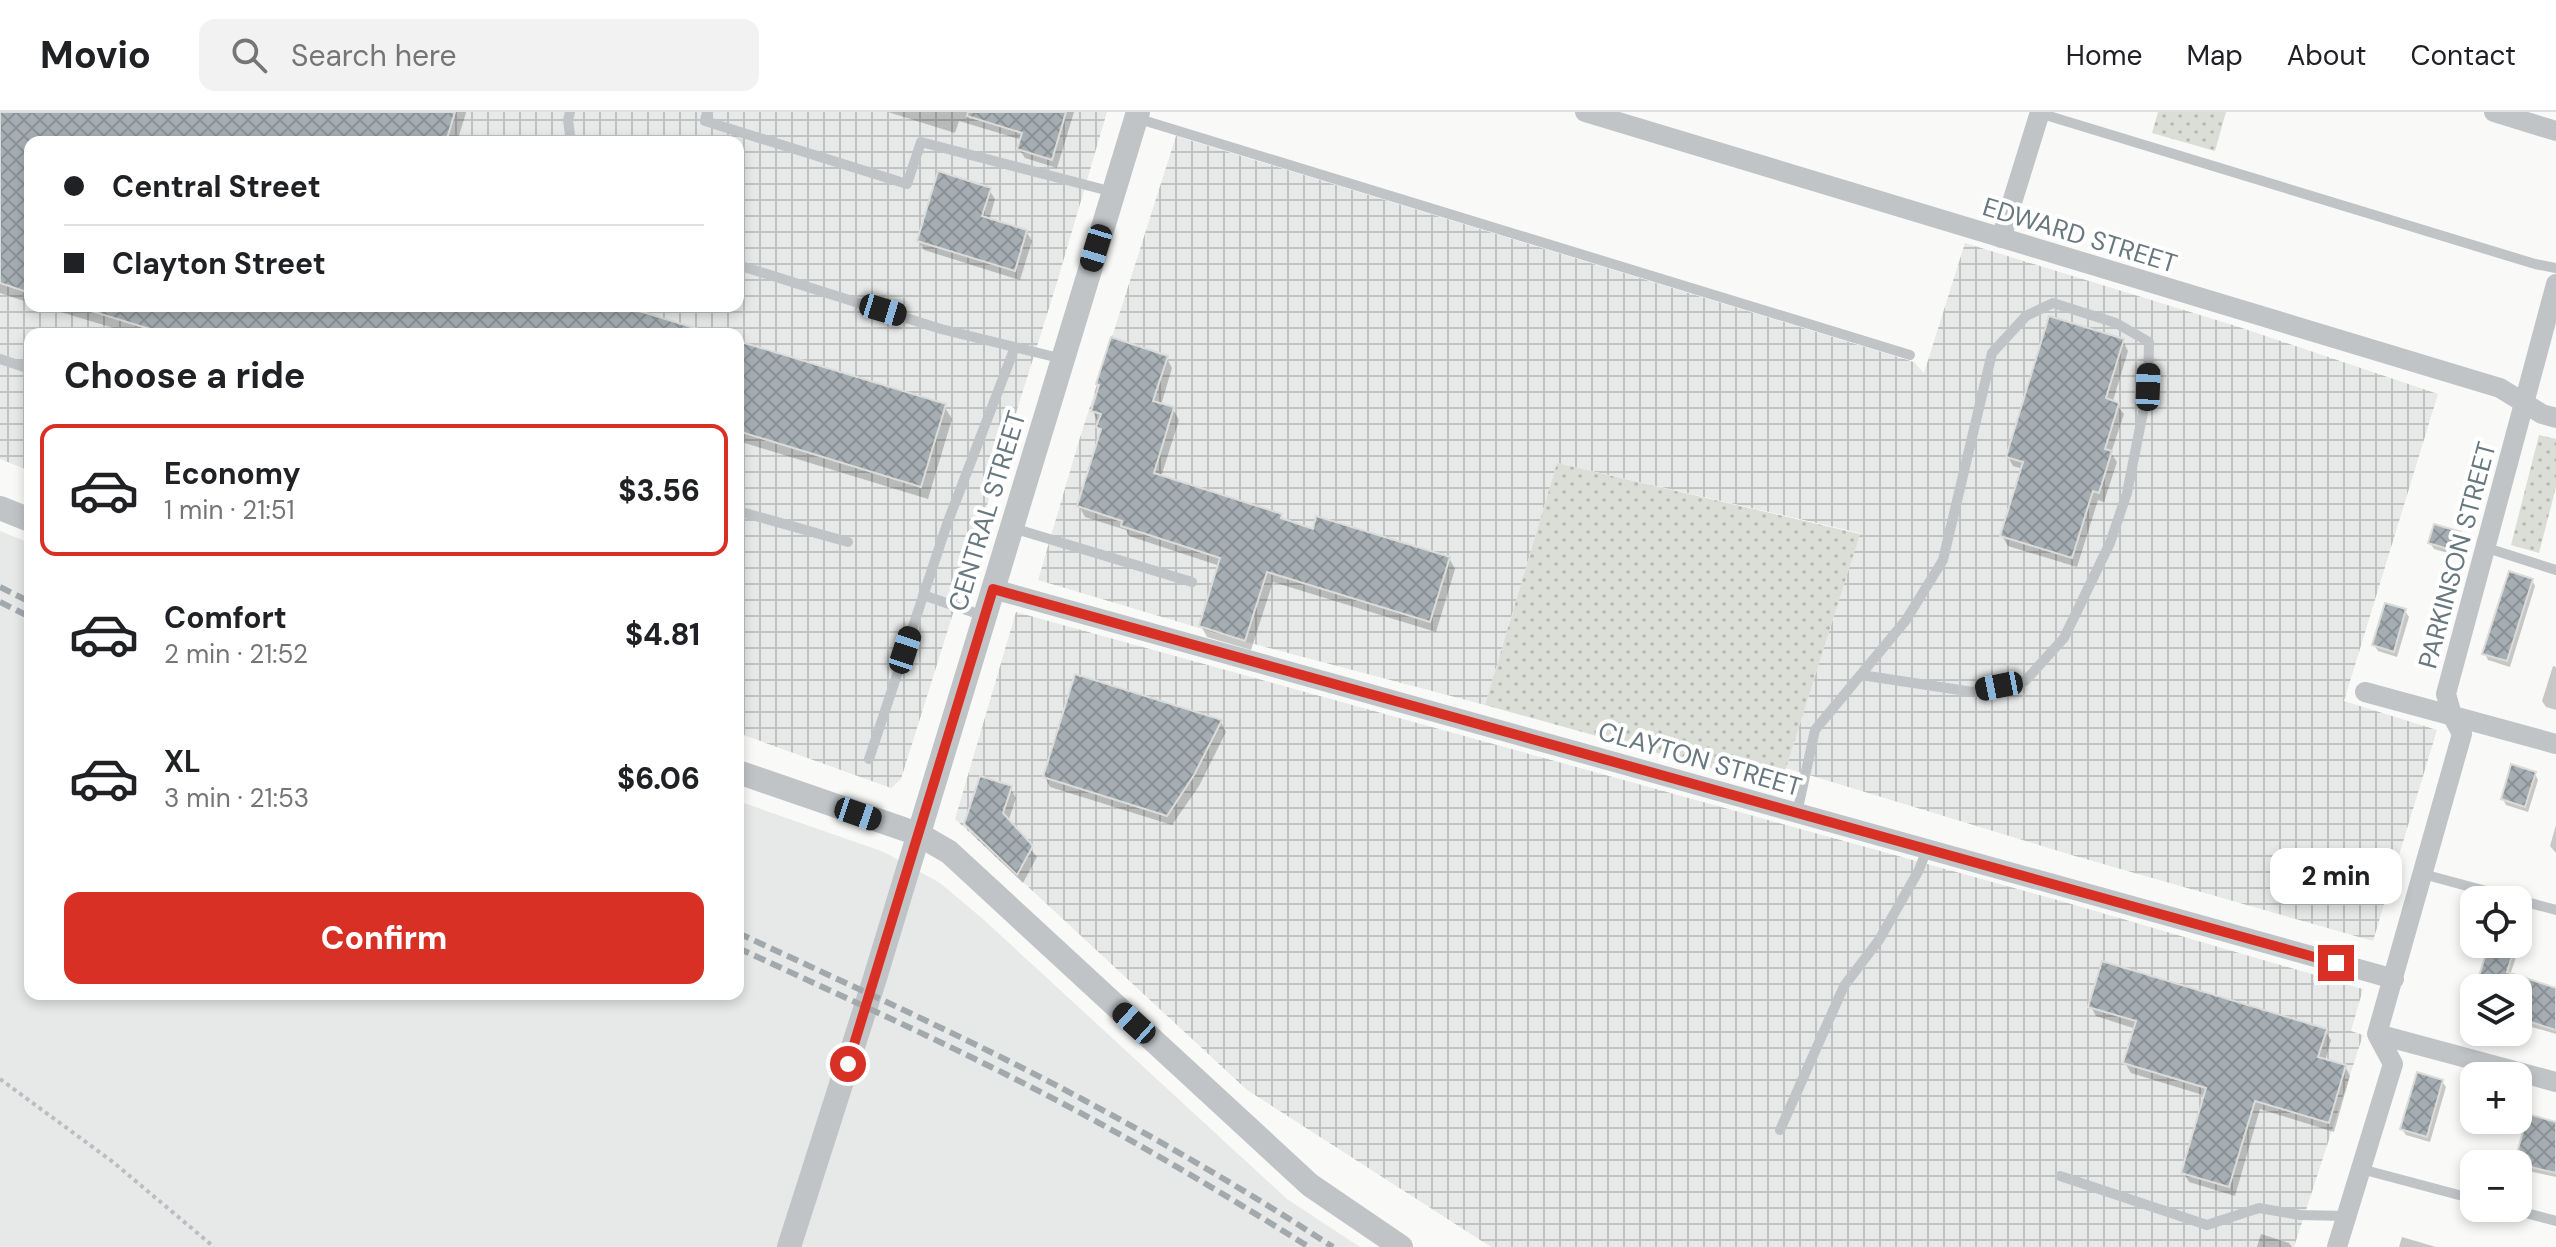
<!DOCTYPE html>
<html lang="en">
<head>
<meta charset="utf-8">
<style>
  :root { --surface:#fff; --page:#f2f2f2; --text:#202124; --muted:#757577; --line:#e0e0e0; --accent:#d93025 }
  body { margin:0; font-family:"DM Sans",sans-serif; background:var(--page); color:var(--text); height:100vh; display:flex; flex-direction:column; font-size:30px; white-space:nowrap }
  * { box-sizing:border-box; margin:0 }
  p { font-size:26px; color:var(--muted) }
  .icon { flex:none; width:44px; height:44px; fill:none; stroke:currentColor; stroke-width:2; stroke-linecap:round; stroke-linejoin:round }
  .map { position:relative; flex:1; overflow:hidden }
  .side { position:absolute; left:24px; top:216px; width:720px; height:672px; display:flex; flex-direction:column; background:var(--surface); border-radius:16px; box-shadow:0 4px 12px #0003 }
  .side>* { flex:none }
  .hud { position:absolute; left:24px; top:24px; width:720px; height:176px; border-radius:16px; box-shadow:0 4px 12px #0003; display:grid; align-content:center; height:176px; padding:0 40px; background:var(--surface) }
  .buttons { position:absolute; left:2460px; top:774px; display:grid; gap:16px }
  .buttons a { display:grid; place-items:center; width:72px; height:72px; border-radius:16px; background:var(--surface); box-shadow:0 4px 12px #0003; font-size:40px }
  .end { position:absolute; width:36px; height:36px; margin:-18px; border:10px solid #d93025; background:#fff; box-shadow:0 0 0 4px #fff }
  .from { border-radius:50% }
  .bubble { position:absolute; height:56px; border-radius:16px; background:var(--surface); box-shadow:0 4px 12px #0003; font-size:26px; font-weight:800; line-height:56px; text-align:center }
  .car { position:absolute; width:24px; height:48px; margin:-24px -12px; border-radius:10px; box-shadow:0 0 6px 2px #0007; background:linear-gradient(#222 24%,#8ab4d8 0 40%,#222 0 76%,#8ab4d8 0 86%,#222 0) }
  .hud b { display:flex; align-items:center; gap:28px; height:76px; font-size:30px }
  .hud b+b { border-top:2px solid var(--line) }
  .hud i { width:20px; height:20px; background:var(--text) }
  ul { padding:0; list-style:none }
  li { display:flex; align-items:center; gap:24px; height:132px; margin:0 16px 12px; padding:0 24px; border:4px solid transparent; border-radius:16px }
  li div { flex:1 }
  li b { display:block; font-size:30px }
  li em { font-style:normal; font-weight:800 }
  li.current { border-color:var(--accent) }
  li>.icon { width:72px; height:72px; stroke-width:1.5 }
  h2 { padding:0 40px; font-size:36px; line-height:96px }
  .primary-button { display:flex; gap:16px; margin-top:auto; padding:16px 40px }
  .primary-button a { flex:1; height:92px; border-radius:16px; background:var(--accent); color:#fff; font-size:32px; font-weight:800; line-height:92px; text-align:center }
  header { display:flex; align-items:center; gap:48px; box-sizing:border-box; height:112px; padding:0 40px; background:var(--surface); border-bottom:2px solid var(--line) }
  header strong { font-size:38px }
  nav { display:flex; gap:44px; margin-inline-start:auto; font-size:28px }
  .search { width:560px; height:72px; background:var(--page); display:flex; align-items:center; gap:20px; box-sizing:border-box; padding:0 28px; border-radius:16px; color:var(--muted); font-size:30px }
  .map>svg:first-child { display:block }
</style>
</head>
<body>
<header>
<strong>Movio</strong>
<div class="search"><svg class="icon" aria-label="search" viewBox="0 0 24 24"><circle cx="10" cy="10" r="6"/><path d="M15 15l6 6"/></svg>Search here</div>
<nav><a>Home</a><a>Map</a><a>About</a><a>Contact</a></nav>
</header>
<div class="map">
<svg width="2556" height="1135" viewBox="0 0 2556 1135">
  <defs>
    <pattern id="industrial-grid" width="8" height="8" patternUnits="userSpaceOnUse" patternTransform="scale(2)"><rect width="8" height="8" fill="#e7e9e8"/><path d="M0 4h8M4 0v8" fill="none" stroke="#bfc2c1"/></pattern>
    <pattern id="grass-dots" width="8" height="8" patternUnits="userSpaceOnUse" patternTransform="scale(2)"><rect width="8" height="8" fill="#daded7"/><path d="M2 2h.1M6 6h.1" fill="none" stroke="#b5b9b4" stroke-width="1.8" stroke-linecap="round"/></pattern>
    <pattern id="building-cross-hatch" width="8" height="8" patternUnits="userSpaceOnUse" patternTransform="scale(2)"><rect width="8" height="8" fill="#a5aeb2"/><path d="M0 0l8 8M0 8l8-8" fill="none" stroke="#8a9296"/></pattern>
  </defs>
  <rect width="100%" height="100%" fill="#f9f9f8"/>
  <path fill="#e7e9e8" d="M0 419 30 431V882H738V689L884 740 940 771 983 807 1287 1087 1360 1135H0Z"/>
  <path fill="url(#industrial-grid)" fill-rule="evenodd" d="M0 0H1107L1055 177 901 667 891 676 738 621V222H30V359L0 347ZM30 30H738V194H30Z
    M1176 24 1914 250 1924 261 1965 131 2236 214 2438 282 2344 589 2437 618 2373 829 2075 744 1786 656 1860 421 1557 351 1485 593 1246 530 1038 468 1078 332Z
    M1016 500 2061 789 2363 877 2351 919 2363 923 2294 1135H1491L1247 978 955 707Z"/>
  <path fill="url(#grass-dots)" d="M2158 0H2226L2215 39 2152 21Z
    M2539 323 2556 327V375L2539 441 2511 433Z
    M1557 351 1860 422 1780 675 1485 593Z"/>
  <path fill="#0003" d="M0 0H466V1L457 30H30V191L0 181Z
    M888 0H1074L1057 56 1025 46 1019 37 1022 28 959 9 955 21Z
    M989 78 995 87 989 108 1026 119 1032 129 1020 168 924 138 919 129Z
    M41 194H616L708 222H133Z
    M2123 229 2128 239 2113 289 2124 302 2111 341 2117 350 2104 390 2098 388 2077 455 2008 434 2002 424 2023 357 2013 354 2008 345Z
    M738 231 944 294 952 307 928 387 738 329Z
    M1166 245 1172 256 1161 293 1173 297 1179 308 1161 365 1281 404 1284 409 1314 419 1449 446 1455 457 1436 520 1273 470 1251 538 1207 525 1201 514 1220 454 1129 424 1126 418 1085 405 1079 394 1102 321 1093 299 1100 276 1098 272Z
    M2459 422 2463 428 2458 444 2434 437 2430 431Z
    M2532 468 2535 474 2510 555 2488 548 2485 542Z
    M2405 499 2409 505 2397 545 2378 539 2374 533Z
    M2553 554 2556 555V598L2546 595 2542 589Z
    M1221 610 1226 620 1199 674 1172 713 1050 675 1045 665Z
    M2535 662 2538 668 2528 700 2506 693 2503 687Z
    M1010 676 1016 686 1008 710 1037 745 1023 771 972 722 966 712Z
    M2556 713V741L2550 734Z
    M2491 832 2513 838 2516 845 2510 863 2556 877V922L2518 911V876H2483L2479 870Z
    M2091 895 2325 919 2331 928 2325 949 2345 954 2350 964 2334 1020 2260 997 2235 1084 2189 1070 2183 1060 2206 984 2131 961 2125 951 2136 917 2096 904Z
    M2442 969 2446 975 2430 1030 2406 1023 2402 1017Z
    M2556 1012V1065L2520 1057 2516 1051Z
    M2261 1122 2289 1131 2292 1135H2257Z
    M2402 1125 2436 1135H2399Z"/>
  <path fill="url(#building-cross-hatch)" stroke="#dbdbda" stroke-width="2" d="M0 0H455L446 30H30V181L0 171Z
    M968 0H1066L1052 48 1017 37 1022 21 967 4Z
    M938 59 991 76 982 104 1027 118 1015 159 917 129Z
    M89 194H623L701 218 700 222H166L88 198Z
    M2049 204 2124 227 2106 286 2119 291 2105 337 2112 339 2099 381 2093 379 2072 446 2000 424 2023 350 2006 345Z
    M1111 225 1168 244 1153 289 1174 295 1154 361 1282 402 1281 406 1313 417 1316 404 1450 445 1430 510 1267 460 1245 529 1199 514 1220 446 1121 414 1122 409 1077 394 1101 317 1096 315 1101 302 1091 299 1099 273 1096 272Z
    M738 229 946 292 921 375 738 319Z
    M2434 412 2461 420 2455 439 2428 431Z
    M2509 459 2533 467 2507 549 2482 542Z
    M2385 491 2406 497 2394 540 2372 533Z
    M1075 562 1222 608 1194 663 1167 704 1043 665Z
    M2511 652 2536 660 2525 695 2501 687Z
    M980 664 1012 674 1003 701 1033 734 1017 763 964 712Z
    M2489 832 2514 837 2507 860 2556 876V918L2518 906V876H2496L2477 870Z
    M2102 849 2327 917 2318 945 2346 953 2329 1011 2255 989 2229 1075 2181 1061 2206 976 2123 951 2136 909 2088 895Z
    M2417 960 2443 968 2427 1025 2400 1017Z
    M2528 1002 2556 1010V1061L2514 1051Z"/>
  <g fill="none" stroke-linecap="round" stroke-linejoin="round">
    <path stroke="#babec0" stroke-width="4" stroke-dasharray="4 4" stroke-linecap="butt" d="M0 967 113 1050 214 1135"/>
    <path stroke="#c0c4c7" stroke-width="10" d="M570 0 568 8 571 30
      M707 0 705 9 907 72 921 30 1113 80
      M2039 1 2535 152 2556 156
      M1136 6 1910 243
      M738 153 941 217 1063 247
      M0 247 30 257
      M738 399 848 430
      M1013 416 1192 470
      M2487 436 2556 458
      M923 483 984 504
      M869 647 947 412 1015 235
      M1797 701 1815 618 1906 508 1943 448 1992 241 2026 204 2053 191 2116 211 2149 230 2148 275 2127 381 2110 431 2064 526 2025 569 1973 580 1861 563
      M2423 762 2556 798
      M1780 1018 1844 874 1879 828 1919 758 1927 737
      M2361 1057 2474 1087
      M2060 1064 2207 1113 2259 1096 2300 1103 2347 1104
      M2507 1096 2556 1109"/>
    <path stroke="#c0c4c7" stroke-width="20" d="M1585 0 2500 276 2542 302 2556 306
      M2494 0 2556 19
      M2001 126 2040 0
      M993 477 2394 867
      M2365 580 2556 632
      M2377 922 2556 970
      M2337 1135 2393 952 2377 922 2462 622 2452 603 2446 582 2556 172"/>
    <path stroke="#c0c4c7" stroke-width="24" d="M0 396 30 408
      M738 660 918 722 949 740 1310 1073 1401 1135
      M789 1135 875 866 1138 0"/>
    <path stroke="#a2a9ad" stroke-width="6" stroke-dasharray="12 6" stroke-linecap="butt" d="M0 475 30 490
      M0 490 30 505
      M738 821C854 875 970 927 1082 987 1168 1033 1252 1082 1333 1135
      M738 836C859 892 982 947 1099 1011 1171 1050 1240 1092 1309 1135"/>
  </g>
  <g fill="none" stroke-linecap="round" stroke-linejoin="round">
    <path stroke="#d93025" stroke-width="10" d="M848 952 993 477 2336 851"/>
  </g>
  <g text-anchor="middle" stroke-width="8" stroke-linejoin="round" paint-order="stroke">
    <g font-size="26" fill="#68787f" stroke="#fff">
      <text transform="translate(2080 123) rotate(17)" y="9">EDWARD STREET</text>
      <text transform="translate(987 399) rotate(-73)" y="9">CENTRAL STREET</text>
      <text transform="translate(2457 443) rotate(-75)" y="9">PARKINSON STREET</text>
      <text transform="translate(1700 647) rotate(16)" y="9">CLAYTON STREET</text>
    </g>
  </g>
</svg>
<div class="buttons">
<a><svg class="icon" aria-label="locate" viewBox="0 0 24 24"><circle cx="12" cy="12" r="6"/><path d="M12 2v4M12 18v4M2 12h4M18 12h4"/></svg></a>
<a><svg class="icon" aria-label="layers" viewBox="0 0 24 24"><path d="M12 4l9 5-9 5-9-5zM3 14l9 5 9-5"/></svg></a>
<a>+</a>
<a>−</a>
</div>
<i class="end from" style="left:848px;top:952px"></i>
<i class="end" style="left:2336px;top:851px"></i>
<div class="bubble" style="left:2270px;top:736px;width:132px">2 min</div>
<i class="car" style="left:1096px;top:136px;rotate:197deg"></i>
<i class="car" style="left:883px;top:198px;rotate:107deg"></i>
<i class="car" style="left:2148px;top:275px;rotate:2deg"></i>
<i class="car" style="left:905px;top:538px;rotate:18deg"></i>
<i class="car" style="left:1999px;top:574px;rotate:259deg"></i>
<i class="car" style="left:858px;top:702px;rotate:109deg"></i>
<i class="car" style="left:1134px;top:911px;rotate:312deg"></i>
<div class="hud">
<b><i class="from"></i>Central Street</b>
<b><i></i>Clayton Street</b>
</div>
<section class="side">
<h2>Choose a ride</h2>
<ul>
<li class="current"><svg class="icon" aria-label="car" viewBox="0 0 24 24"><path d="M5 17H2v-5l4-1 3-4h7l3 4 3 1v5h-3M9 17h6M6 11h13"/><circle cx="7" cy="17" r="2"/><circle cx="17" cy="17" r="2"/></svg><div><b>Economy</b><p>1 min · 21:51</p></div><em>$3.56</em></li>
<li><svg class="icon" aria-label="car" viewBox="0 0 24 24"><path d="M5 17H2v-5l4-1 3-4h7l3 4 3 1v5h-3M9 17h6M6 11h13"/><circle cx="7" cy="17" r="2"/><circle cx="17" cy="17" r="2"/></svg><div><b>Comfort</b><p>2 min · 21:52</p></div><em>$4.81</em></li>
<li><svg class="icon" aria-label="car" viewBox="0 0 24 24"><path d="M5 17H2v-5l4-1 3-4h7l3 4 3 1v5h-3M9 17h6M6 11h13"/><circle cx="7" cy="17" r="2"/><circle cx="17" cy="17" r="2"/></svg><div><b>XL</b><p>3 min · 21:53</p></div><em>$6.06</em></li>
</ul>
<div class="primary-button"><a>Confirm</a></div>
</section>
</div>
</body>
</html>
